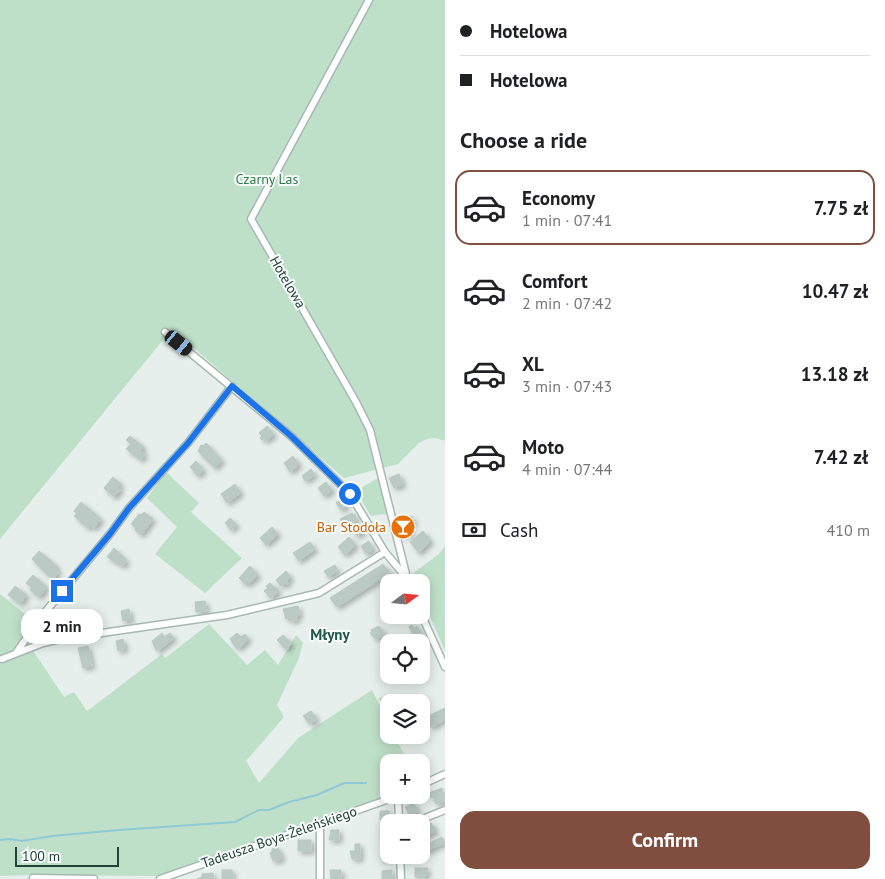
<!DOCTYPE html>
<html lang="en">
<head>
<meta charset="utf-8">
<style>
  :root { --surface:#fff; --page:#f6f6f6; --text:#202124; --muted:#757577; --line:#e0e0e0; --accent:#7f4e3f }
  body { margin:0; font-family:"PT Sans",sans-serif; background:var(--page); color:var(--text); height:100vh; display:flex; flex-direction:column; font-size:19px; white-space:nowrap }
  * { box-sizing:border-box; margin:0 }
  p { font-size:16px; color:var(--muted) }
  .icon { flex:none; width:28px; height:28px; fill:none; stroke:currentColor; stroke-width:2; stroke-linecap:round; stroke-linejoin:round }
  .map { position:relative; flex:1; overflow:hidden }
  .panel { display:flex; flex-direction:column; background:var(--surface); width:440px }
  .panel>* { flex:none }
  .top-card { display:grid; align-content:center; height:110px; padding:0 15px; background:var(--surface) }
  .needle { width:32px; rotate:74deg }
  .buttons { position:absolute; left:380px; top:574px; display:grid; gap:10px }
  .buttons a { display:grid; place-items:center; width:50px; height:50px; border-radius:10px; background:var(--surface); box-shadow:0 2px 12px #0003; font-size:25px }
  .scale { position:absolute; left:15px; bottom:12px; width:104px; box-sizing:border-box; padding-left:5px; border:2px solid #24423a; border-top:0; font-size:14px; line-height:18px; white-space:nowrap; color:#24423a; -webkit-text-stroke:4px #f7fbf9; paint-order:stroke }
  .end { position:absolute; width:22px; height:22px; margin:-11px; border:6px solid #1a73e8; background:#fff; box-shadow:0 0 0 2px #fff }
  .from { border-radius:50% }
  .bubble { position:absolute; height:35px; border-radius:15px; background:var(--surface); box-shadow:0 2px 12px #0003; font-size:16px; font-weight:700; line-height:35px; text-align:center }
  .car { position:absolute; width:15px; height:30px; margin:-15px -8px; border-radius:6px; box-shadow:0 0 4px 1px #0007; background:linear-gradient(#222 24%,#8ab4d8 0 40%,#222 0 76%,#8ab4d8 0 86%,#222 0) }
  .top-card b { display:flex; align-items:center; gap:18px; height:48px; font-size:19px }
  .top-card b+b { border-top:1px solid var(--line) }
  .top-card i { width:12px; height:12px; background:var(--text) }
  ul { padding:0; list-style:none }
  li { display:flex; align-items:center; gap:15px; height:75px; margin:0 10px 8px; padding:0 5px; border:2px solid transparent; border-radius:15px }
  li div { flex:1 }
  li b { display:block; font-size:19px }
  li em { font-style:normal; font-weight:700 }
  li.current { border-color:var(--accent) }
  li>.icon { width:45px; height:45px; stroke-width:1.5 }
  h2 { padding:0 15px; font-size:22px; line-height:60px }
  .pay { display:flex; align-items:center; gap:12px; height:55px; padding:0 15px; font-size:19px }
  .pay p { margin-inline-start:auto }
  .primary-button { display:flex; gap:10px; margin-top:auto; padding:10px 15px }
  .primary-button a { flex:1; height:58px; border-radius:15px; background:var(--accent); color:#fff; font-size:20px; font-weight:700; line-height:58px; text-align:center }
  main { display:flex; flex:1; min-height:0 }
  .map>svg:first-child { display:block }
</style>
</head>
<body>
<main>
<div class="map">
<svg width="445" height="879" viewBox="0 0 445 879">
  <defs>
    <filter id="shadow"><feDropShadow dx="3" dy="3" stdDeviation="2.5" flood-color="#0004"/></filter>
  </defs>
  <rect width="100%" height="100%" fill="#e6efeb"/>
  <path fill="#bfe0c8" d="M0 0H445V441L435 438 427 439 419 443 398 464 344 478 172 329 0 539Z
    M166 472 199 503 191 512 242 558 205 593 155 554 177 527 147 498Z
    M376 479 379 480 387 514 371 516 357 493 358 490Z
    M445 546V651L421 596V582H415L412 574 439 554Z
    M0 594 30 618 20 631 64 697 74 692 87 711 162 654 165 658 209 624 247 665 265 650 278 665 296 635 303 643 299 658 277 705 284 717 246 761 259 783 298 738 372 690 389 725V735H394L408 762H389V795L156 876 32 875 0 876Z"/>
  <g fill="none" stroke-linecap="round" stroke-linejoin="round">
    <path stroke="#8ec9d4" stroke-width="2" d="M0 840 10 839 22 841 52 836 119 830 235 822 259 810H269L289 802 317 795 344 783H366"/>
  </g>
  <path fill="#bbcac4" stroke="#b8c9c2" filter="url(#shadow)" d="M267 426 274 434 266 441 264 438 262 440 260 438 262 436 259 433Z
    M130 436 144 447 140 451 146 455H144L141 460 126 449 131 444 126 440Z
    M206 443 222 460 215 468 198 451 201 445 203 446Z
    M293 456 299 465 290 472 284 463Z
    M196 461 204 470 198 476 190 467Z
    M311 469 315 475 305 481 302 476Z
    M399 474 403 484 394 488 389 478Z
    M113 477 121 484 118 486 121 489 114 497 104 488Z
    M326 482 332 490 324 496 318 488Z
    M235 484 241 493 227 503 221 494Z
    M342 498 347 506 341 510 336 503Z
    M81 502 101 519 94 528 90 525 88 528 74 516 77 514 74 511Z
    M144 512 153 519 141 535 135 530 136 528 131 524 139 514 141 515Z
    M352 513 353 515 355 514 356 521 345 528 340 519Z
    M412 516 414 524 409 525 412 534 402 536 400 529 398 530 395 521Z
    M230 518 237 525 231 530 225 523Z
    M360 525 364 531 357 536 352 530Z
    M272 527 278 534 266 545 260 538Z
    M423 531 431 541 419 553 410 542Z
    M349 537 356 545 345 555 338 547Z
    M369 541 373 549 366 554 361 546Z
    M310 542 315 549 299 561 293 553Z
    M114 548 127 561 123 566 107 557Z
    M39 551 58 567 56 569 58 573 53 580 32 559Z
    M383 564 390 573 337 607 330 598Z
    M335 565 338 571 328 577 324 571Z
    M250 566 258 575 249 584 248 582 245 584 239 578Z
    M286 571 291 577 287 581 289 583 287 585 285 583 281 586 276 580Z
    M33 575 47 587 39 597 30 590 32 588 26 583Z
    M270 583 279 591 271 598 264 591 268 588 266 586Z
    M15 586 27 595 20 604 8 595Z
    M205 601 207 611 196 612 195 602Z
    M298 606 300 615 296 616 297 620 291 621 290 618 286 619 283 609Z
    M57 609 64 615 66 612 71 616 56 633 51 629 54 626V623L49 619Z
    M129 609 131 620 123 621 121 611Z
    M93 614 95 625 85 627 84 619 82 620 81 616Z
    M412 625 414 628 417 626 422 634 415 638 409 627Z
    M379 626 385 635 376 639 370 633 372 632 371 630Z
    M162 633 164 637 170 633 174 638 159 650H156L152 641Z
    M237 633 241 637 245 634 249 639 239 648 237 646 236 648 230 639Z
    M283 635 291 643 287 650 277 640Z
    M123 639 125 649 118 651 116 641Z
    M88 646 92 666 83 668 78 648Z
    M384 697 389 707V718L380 699Z
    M445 708V720L431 727 426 717Z
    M311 711 317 719 310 724 303 716Z
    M442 788 445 801 436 804 434 799 435 797 431 798 429 793Z
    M414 803 418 811 410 816 405 807Z
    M380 811H389V820H380Z
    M431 823 436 831 426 836 422 827Z
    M331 830H339V840H329Z
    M380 830H388L389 840H381Z
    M442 837 445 843 435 847 433 841Z
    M298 840H311V851H298Z
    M433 841 435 847 426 852 424 846Z
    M355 844H360V859H352L350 851H355Z
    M382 846H389V855H392V858L381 859Z
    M278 847 282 859 273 861 270 853 272 852V849Z
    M415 868H428L425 878 415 877Z
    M222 870H232L233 879H222Z
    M330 870H341V879H331Z
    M392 870V879H382V871Z
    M213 873 214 879H197L202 877V874Z"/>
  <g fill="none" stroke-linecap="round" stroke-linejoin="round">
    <defs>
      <path id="minor" d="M369 0 251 219 356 402 370 430 408 582
        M165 332 291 436 350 494 385 552 404 575
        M421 614 445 667
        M16 653 41 617 110 534 129 508 188 443 232 386
        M2 659 43 643 60 639 227 615 319 593 385 552
        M421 785 445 774
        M415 822 445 810
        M320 823V879
        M400 855 401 879
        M33 879V878L94 879
        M160 879 398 796 399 822"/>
    </defs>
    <use href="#minor" stroke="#a8b8b2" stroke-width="9"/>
    <use href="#minor" stroke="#fff" stroke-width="6"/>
  </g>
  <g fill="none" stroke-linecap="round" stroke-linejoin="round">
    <path stroke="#1a73e8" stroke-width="6" d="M62 591 110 534 129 508 188 443 232 386 291 436 350 494"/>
  </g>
  <defs>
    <symbol id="bar-disc" viewBox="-11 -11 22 22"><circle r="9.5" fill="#e8710a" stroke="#f7fbf9"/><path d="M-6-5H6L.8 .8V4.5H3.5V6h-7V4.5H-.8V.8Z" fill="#fff"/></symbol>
  </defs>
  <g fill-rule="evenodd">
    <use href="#bar-disc" x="389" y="513" width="28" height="28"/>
  </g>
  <g text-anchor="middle" stroke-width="4" stroke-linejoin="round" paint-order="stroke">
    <g font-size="14" fill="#2d7a4b" stroke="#f7fbf9">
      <text x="267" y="184">Czarny Las</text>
    </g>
    <g font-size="14" fill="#24423a" stroke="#f7fbf9">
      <text transform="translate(288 282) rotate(60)" y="5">Hotelowa</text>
      <text transform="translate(279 837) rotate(-19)" y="5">Tadeusza Boya-Żeleńskiego</text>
    </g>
    <g font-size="14" fill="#c56008" stroke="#f7fbf9" text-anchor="end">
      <text x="386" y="532">Bar Stodoła</text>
    </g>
    <g font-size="15" font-weight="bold" fill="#1f5548" stroke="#f7fbf9">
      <text x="330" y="640">Młyny</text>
    </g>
  </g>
</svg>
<div class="buttons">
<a><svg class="needle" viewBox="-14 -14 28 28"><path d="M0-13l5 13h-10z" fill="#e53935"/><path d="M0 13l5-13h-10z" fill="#757577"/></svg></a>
<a><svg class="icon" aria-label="locate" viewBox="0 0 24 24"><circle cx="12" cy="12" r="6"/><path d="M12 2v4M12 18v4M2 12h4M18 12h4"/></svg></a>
<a><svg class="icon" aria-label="layers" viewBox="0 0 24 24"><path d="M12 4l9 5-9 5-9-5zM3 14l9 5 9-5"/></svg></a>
<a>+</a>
<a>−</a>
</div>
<div class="scale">100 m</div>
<i class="end from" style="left:350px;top:494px"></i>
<i class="end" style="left:62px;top:591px"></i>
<div class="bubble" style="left:21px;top:609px;width:82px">2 min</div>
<i class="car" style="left:179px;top:343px;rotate:129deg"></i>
</div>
<section class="panel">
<div class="top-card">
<b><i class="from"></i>Hotelowa</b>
<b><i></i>Hotelowa</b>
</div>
<h2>Choose a ride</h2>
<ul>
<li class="current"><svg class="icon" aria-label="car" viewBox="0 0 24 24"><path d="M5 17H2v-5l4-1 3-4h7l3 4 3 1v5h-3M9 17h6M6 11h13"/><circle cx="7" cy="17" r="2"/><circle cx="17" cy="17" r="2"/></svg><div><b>Economy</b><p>1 min · 07:41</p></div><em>7.75 zł</em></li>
<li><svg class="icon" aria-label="car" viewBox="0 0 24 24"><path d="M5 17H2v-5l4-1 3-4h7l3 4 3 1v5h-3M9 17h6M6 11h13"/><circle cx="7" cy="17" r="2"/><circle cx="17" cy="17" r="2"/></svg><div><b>Comfort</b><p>2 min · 07:42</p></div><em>10.47 zł</em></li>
<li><svg class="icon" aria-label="car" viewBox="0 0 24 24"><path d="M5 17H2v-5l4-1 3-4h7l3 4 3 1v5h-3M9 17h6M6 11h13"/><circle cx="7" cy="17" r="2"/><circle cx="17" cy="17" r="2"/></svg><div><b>XL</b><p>3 min · 07:43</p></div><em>13.18 zł</em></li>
<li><svg class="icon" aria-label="car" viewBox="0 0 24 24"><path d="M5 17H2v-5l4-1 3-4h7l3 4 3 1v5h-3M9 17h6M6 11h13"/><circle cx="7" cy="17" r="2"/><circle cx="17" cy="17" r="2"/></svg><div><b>Moto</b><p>4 min · 07:44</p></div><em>7.42 zł</em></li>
</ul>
<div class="pay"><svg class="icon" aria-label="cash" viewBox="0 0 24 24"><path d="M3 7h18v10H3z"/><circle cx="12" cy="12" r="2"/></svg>Cash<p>410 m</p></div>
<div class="primary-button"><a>Confirm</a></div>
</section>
</main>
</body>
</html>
